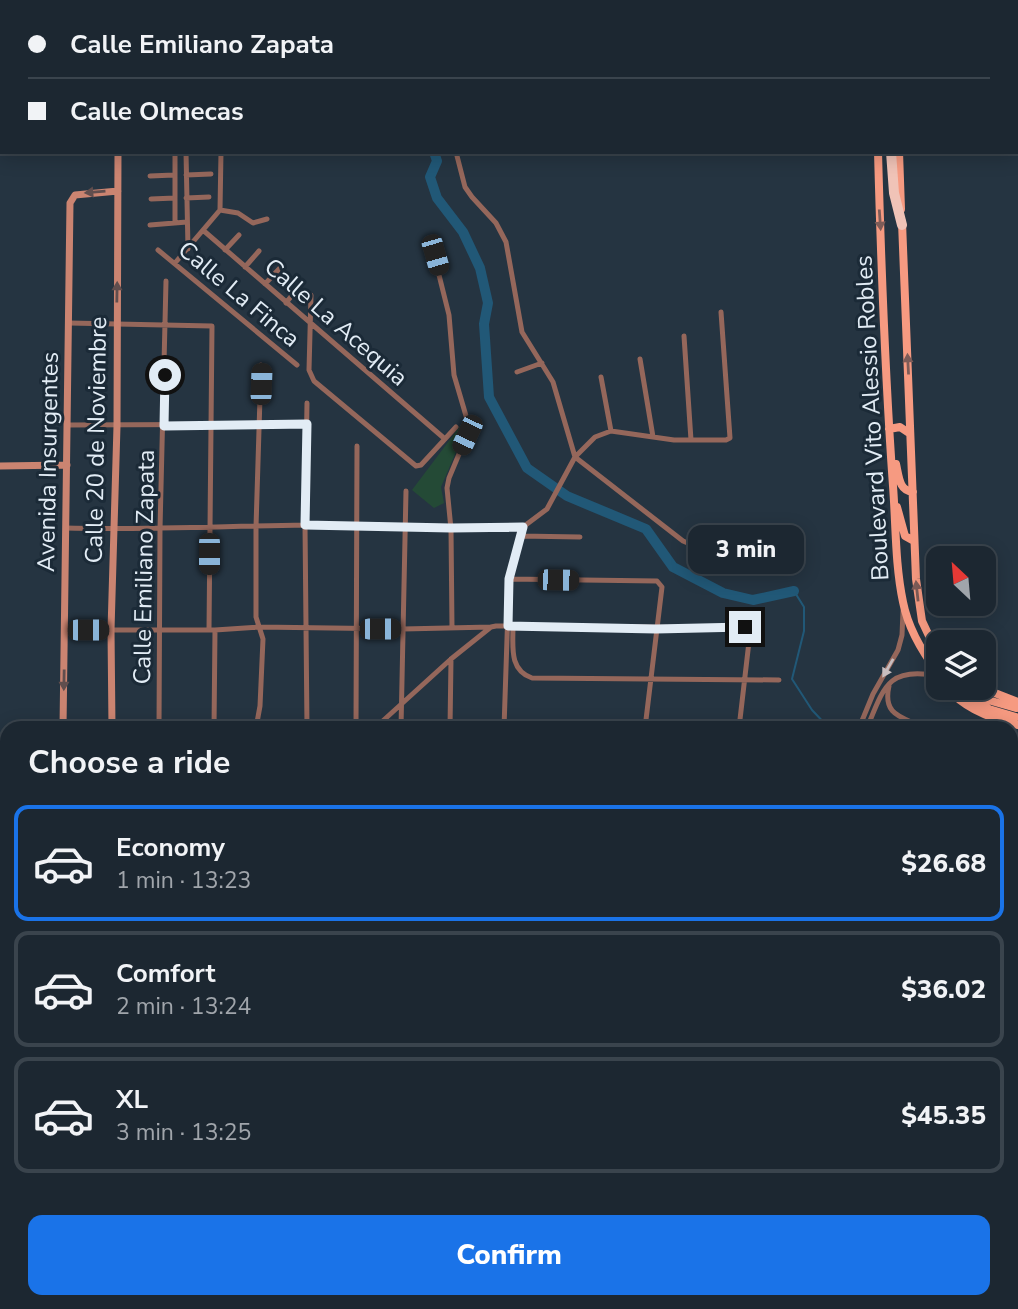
<!DOCTYPE html>
<html lang="en">
<head>
<meta charset="utf-8">
<style>
  :root { --surface:#1c2731; --page:#252f39; --text:#f1f3f6; --muted:#a0a5ab; --line:#3a444d; --accent:#1a73e8 }
  body { margin:0; font-family:"Nunito Sans",sans-serif; background:var(--page); color:var(--text); height:100vh; display:flex; flex-direction:column; font-size:26px; white-space:nowrap }
  * { box-sizing:border-box; margin:0 }
  p { font-size:23px; color:var(--muted) }
  .icon { flex:none; width:38px; height:38px; fill:none; stroke:currentColor; stroke-width:2; stroke-linecap:round; stroke-linejoin:round }
  .map { position:relative; flex:1; overflow:hidden }
  .details { position:absolute; left:0px; top:721px; width:1018px; height:588px; display:flex; flex-direction:column; background:var(--surface); border-radius:21px 21px 0 0; box-shadow:0 4px 18px #0003,0 0 0 2px var(--line) }
  .details>* { flex:none }
  .banner { position:absolute; left:0px; top:0px; width:1018px; height:154px; box-shadow:0 4px 18px #0003,0 0 0 2px var(--line); display:grid; align-content:center; height:154px; padding:0 28px; background:var(--surface) }
  .needle { width:46px; rotate:334deg }
  .tools { position:absolute; left:926px; top:546px; display:grid; gap:14px }
  .tools a { display:grid; place-items:center; width:70px; height:70px; border-radius:14px; background:var(--surface); box-shadow:0 4px 18px #0003,0 0 0 2px var(--line); font-size:35px }
  .end { position:absolute; width:32px; height:32px; margin:-16px; border:9px solid #e2ecf5; background:#111; box-shadow:0 0 0 4px #111 }
  .from { border-radius:50% }
  .bubble { position:absolute; height:49px; border-radius:14px; background:var(--surface); box-shadow:0 4px 18px #0003,0 0 0 2px var(--line); font-size:23px; font-weight:800; line-height:49px; text-align:center }
  .car { position:absolute; width:21px; height:42px; margin:-21px -10px; border-radius:9px; box-shadow:0 0 5px 2px #0007; background:linear-gradient(#222 24%,#8ab4d8 0 40%,#222 0 76%,#8ab4d8 0 86%,#222 0) }
  .banner b { display:flex; align-items:center; gap:24px; height:66px; font-size:26px }
  .banner b+b { border-top:2px solid var(--line) }
  .banner i { width:18px; height:18px; background:var(--text) }
  ul { padding:0; list-style:none }
  li { display:flex; align-items:center; gap:21px; height:116px; margin:0 14px 10px; padding:0 14px; border:4px solid var(--line); border-radius:14px }
  li div { flex:1 }
  li b { display:block; font-size:26px }
  li em { font-style:normal; font-weight:800 }
  li.current { border-color:var(--accent) }
  li>.icon { width:63px; height:63px; stroke-width:1.5 }
  h2 { padding:0 28px; font-size:32px; line-height:84px }
  .primary-button { display:flex; gap:14px; margin-top:auto; padding:14px 28px }
  .primary-button a { flex:1; height:80px; border-radius:14px; background:var(--accent); color:#fff; font-size:28px; font-weight:800; line-height:80px; text-align:center }
  .map>svg:first-child { display:block }
</style>
</head>
<body>
<div class="map">
<svg width="1018" height="1309" viewBox="0 0 1018 1309">
  <rect width="100%" height="100%" fill="#253441"/>
  <path fill="#244a36" d="M464 421 467 426 441 487 444 503 434 508 412 490Z"/>
  <g fill="none" stroke-linecap="round" stroke-linejoin="round">
    <path stroke="#215877" stroke-width="2" d="M794 591 804 607V631L792 679 812 710 829 728
      M1007 1302 1008 1309"/>
    <path stroke="#215877" stroke-width="10" d="M418 2V0
      M434 152 437 161 430 177 437 198 463 232 480 268 488 303 484 324 489 397 527 468 567 496 646 529 673 567 723 593 753 600 794 591"/>
    <path stroke="#95675b" stroke-width="5" d="M69 0 70 2
      M223 0 224 2
      M394 0V2
      M0 57H2
      M186 152 188 249
      M456 152 465 187 472 197 496 223 506 242 522 332 553 382 575 457
      M151 153 187 152
      M175 153V223
      M186 175 211 174
      M150 176 174 175
      M186 198 209 197
      M151 199 175 198
      M220 210 238 213 253 223 267 219
      M150 225 187 222
      M204 231 445 439
      M158 250 297 365
      M225 250 239 235
      M434 255 449 315 454 375 469 426 467 435 449 478 447 488 451 529 452 628
      M175 263 220 210 221 152
      M245 267 259 251
      M265 284 280 268
      M311 295 309 370 314 381 416 466 421 465 456 427
      M286 303 300 285
      M69 323 212 326 209 630
      M684 336 691 440
      M640 359 653 437
      M517 372 542 363
      M601 377 611 431
      M307 403 305 525 307 728
      M67 425 307 424
      M575 457 683 541 697 547
      M523 527 547 509 575 457 595 437 611 431 674 440H726L730 438 721 312
      M66 528C146 530 225 526 305 525 378 525 450 529 523 527
      M520 536 580 537
      M509 579 657 581 662 587 645 728
      M513 626C513 647 509 670 532 678L779 680
      M65 630H215L259 627 403 629 491 627
      M889 686C882 717 904 717 924 728
      M517 723 777 724 789 728
      M869 724 889 728
      M159 728 160 529 166 281
      M214 728 215 630
      M256 728 260 706 263 639 256 617V527L261 365
      M356 728 357 446
      M375 728 451 659 491 627 496 626 747 628 750 633 739 728
      M401 728 406 491
      M450 728 451 659
      M504 728 509 579 523 527
      M859 728 873 694 898 650 902 635 903 611
      M867 728C884 687 888 666 938 676
      M1012 738 1018 740
      M1012 786 1018 785
      M1012 820 1018 819
      M0 849 7 898
      M1012 861 1018 860
      M1012 898 1018 908
      M0 905 7 906
      M0 924 7 925
      M1012 952 1018 972
      M352 1302 387 1309
      M435 1302V1309
      M582 1302V1309
      M624 1302 654 1309
      M864 1302 897 1309
      M952 1302V1309
      M14 1309 16 1302
      M80 1309V1302
      M126 1309 127 1302
      M170 1309V1302
      M217 1309 218 1302
      M263 1309V1302
      M309 1309 310 1302
      M388 1309V1302
      M546 1309V1302
      M687 1309 688 1302
      M780 1309 781 1302"/>
    <path stroke="#cb8471" stroke-width="7" d="M0 466 67 465
      M63 728 70 203 75 195 118 191
      M112 728 111 630 117 426 118 152
      M54 1309 55 1302"/>
    <path stroke="#f69a81" stroke-width="8" d="M870 2V0
      M900 2 902 0
      M878 152C881 263 885 375 893 486 896 525 895 564 903 602 908 628 923 653 938 673
      M899 152 901 209
      M902 222 916 579 922 621 938 655
      M889 429 900 427 909 433
      M896 464C899 477 899 491 913 492
      M897 507 905 536 914 541
      M948 688C964 709 993 719 1018 725
      M954 688 989 709 1016 717
      M967 688 988 700 1016 708
      M982 688 1018 702"/>
    <path stroke="#f0c3b7" stroke-width="10" d="M854 0 858 2
      M456 2 482 0
      M637 2 664 0
      M777 2 816 0
      M0 28H2
      M0 41H2
      M891 152 894 193 902 225"/>
    <path stroke="#f0c3b7" stroke-width="10" d="M891 2 893 0"/>
  </g>
  <defs><path id="oneway-solid" d="M-6-.8H1V-3.2L6.5 0L1 3.2V.8H-6Z" transform="scale(1.75)"/></defs>
  <g fill="#614e4e">
    <use href="#oneway-solid" transform="translate(95 192) rotate(175)"/>
    <use href="#oneway-solid" transform="translate(117 292) rotate(-89)"/>
    <use href="#oneway-solid" transform="translate(64 680) rotate(91)"/>
  </g>
  <g fill="#7e5c58">
    <use href="#oneway-solid" transform="translate(880 220) rotate(86)"/>
    <use href="#oneway-solid" transform="translate(908 364) rotate(-93)"/>
    <use href="#oneway-solid" transform="translate(917 591) rotate(-96)"/>
  </g>
  <use fill="#c7bdbf" href="#oneway-solid" transform="translate(888 668) rotate(120)"/>
  <g fill="none" stroke-linecap="round" stroke-linejoin="round">
    <path stroke="#e2ecf5" stroke-width="9" d="M165 375 164 426 307 424 305 525 451 528 523 527 509 579 508 626 656 629 745 627"/>
  </g>
  <g text-anchor="middle" stroke-width="6" stroke-linejoin="round" paint-order="stroke">
    <g font-size="24" fill="#e2ecf5" stroke="#1b2a37">
      <text transform="translate(239 294) rotate(40)" y="8">Calle La Finca</text>
      <text transform="translate(336 322) rotate(41)" y="8">Calle La Acequia</text>
      <text transform="translate(872 418) rotate(-93)" y="8">Boulevard Vito Alessio Robles</text>
      <text transform="translate(96 440) rotate(-89)" y="8">Calle 20 de Noviembre</text>
      <text transform="translate(48 462) rotate(-89)" y="8">Avenida Insurgentes</text>
      <text transform="translate(144 567) rotate(-89)" y="8">Calle Emiliano Zapata</text>
    </g>
  </g>
</svg>
<div class="tools">
<a><svg class="needle" viewBox="-14 -14 28 28"><path d="M0-13l5 13h-10z" fill="#e53935"/><path d="M0 13l5-13h-10z" fill="#a0a5ab"/></svg></a>
<a><svg class="icon" aria-label="layers" viewBox="0 0 24 24"><path d="M12 4l9 5-9 5-9-5zM3 14l9 5 9-5"/></svg></a>
</div>
<i class="end from" style="left:165px;top:375px"></i>
<i class="end" style="left:745px;top:627px"></i>
<div class="bubble" style="left:688px;top:525px;width:116px">3 min</div>
<i class="car" style="left:435px;top:255px;rotate:164deg"></i>
<i class="car" style="left:261px;top:384px;rotate:2deg"></i>
<i class="car" style="left:467px;top:435px;rotate:205deg"></i>
<i class="car" style="left:209px;top:554px;rotate:180deg"></i>
<i class="car" style="left:558px;top:580px;rotate:91deg"></i>
<i class="car" style="left:380px;top:629px;rotate:90deg"></i>
<i class="car" style="left:88px;top:630px;rotate:90deg"></i>
<div class="banner">
<b><i class="from"></i>Calle Emiliano Zapata</b>
<b><i></i>Calle Olmecas</b>
</div>
<section class="details">
<h2>Choose a ride</h2>
<ul>
<li class="current"><svg class="icon" aria-label="car" viewBox="0 0 24 24"><path d="M5 17H2v-5l4-1 3-4h7l3 4 3 1v5h-3M9 17h6M6 11h13"/><circle cx="7" cy="17" r="2"/><circle cx="17" cy="17" r="2"/></svg><div><b>Economy</b><p>1 min · 13:23</p></div><em>$26.68</em></li>
<li><svg class="icon" aria-label="car" viewBox="0 0 24 24"><path d="M5 17H2v-5l4-1 3-4h7l3 4 3 1v5h-3M9 17h6M6 11h13"/><circle cx="7" cy="17" r="2"/><circle cx="17" cy="17" r="2"/></svg><div><b>Comfort</b><p>2 min · 13:24</p></div><em>$36.02</em></li>
<li><svg class="icon" aria-label="car" viewBox="0 0 24 24"><path d="M5 17H2v-5l4-1 3-4h7l3 4 3 1v5h-3M9 17h6M6 11h13"/><circle cx="7" cy="17" r="2"/><circle cx="17" cy="17" r="2"/></svg><div><b>XL</b><p>3 min · 13:25</p></div><em>$45.35</em></li>
</ul>
<div class="primary-button"><a>Confirm</a></div>
</section>
</div>
</body>
</html>
